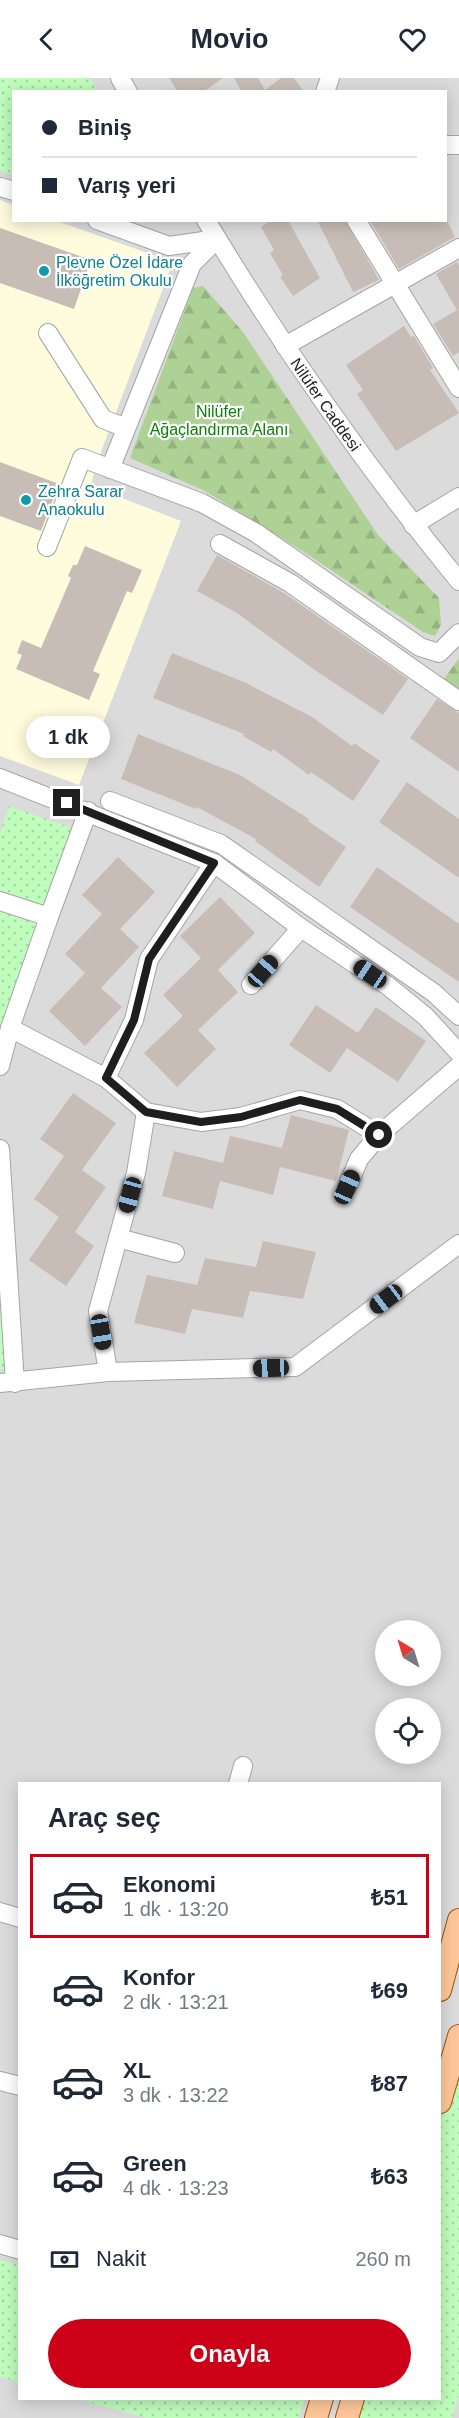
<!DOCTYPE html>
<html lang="tr">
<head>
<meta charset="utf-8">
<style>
  :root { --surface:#fff; --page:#f6f6f7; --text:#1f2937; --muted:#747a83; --line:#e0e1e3; --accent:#cc0017 }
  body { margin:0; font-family:Arial,sans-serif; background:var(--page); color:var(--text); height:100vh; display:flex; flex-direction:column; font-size:22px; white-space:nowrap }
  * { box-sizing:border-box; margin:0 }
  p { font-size:20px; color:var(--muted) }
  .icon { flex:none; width:33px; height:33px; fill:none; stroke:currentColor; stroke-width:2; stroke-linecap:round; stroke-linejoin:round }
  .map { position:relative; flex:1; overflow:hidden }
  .drawer { position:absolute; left:18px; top:1704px; width:423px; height:618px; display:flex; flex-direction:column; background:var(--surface); border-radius:0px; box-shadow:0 3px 15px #0003 }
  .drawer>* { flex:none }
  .banner { position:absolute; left:12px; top:12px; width:435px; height:132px; border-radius:0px; box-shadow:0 3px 15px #0003; display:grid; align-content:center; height:132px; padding:0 30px; background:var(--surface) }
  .needle { width:39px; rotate:322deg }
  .controls { position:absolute; left:375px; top:1542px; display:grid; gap:12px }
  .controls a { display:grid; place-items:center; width:66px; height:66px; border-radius:50%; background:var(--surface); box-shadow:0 3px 15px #0003; font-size:30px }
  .end { position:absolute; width:27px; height:27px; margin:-14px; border:8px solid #1e1e1e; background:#fff; box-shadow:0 0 0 3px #fff }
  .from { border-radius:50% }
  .bubble { position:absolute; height:42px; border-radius:21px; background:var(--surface); box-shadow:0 3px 15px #0003; font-size:20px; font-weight:600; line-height:42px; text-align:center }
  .car { position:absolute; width:18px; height:36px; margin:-18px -9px; border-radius:8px; box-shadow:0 0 4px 2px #0007; background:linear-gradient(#222 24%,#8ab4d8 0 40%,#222 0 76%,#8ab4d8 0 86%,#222 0) }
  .banner b { display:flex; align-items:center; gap:21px; height:57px; font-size:22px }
  .banner b+b { border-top:2px solid var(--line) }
  .banner i { width:15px; height:15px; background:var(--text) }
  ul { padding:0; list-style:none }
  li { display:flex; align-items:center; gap:18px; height:84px; margin:0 12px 9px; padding:0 18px; border:3px solid transparent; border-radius:0px }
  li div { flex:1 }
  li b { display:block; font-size:22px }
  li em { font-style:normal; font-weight:600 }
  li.active { border-color:var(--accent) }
  li>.icon { width:54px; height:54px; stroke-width:1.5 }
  h2 { padding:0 30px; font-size:27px; line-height:72px }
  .pay { display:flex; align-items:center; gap:15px; height:66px; padding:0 30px; font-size:22px }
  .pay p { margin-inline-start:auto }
  .button { display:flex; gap:12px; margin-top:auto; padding:12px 30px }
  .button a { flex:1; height:69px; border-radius:36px; background:var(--accent); color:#fff; font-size:24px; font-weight:600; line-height:69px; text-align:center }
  header { display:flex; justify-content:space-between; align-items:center; height:78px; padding:0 30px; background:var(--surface); font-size:27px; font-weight:600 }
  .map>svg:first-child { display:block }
</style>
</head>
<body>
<header><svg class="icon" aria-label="back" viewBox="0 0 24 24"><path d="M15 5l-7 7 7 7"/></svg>Movio<svg class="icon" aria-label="heart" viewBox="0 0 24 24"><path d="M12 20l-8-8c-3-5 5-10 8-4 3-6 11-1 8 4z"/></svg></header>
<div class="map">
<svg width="459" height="2340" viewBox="0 0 459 2340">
  <defs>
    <pattern id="forest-firs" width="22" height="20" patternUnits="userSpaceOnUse" patternTransform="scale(1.5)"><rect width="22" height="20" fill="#aed195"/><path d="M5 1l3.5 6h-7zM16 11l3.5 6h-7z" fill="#95b380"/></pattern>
    <pattern id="park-dots" width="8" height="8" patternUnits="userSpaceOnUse" patternTransform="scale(1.5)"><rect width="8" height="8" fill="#bffdbd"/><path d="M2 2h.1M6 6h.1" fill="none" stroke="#a4d8a2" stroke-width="1.8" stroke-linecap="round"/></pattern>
  </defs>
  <rect width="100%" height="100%" fill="#f0eae3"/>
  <path fill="#dcdbdb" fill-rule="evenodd" d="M0 0H459V2340H0ZM14 14H446V142H14ZM386 1552H430V1598H386ZM386 1630H430V1676H386ZM20 1706H440V2320H20Z"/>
  <path fill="#fffbdd" d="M0 122 13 127 14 142 57 143 173 184 96 387 91 408 181 443 79 707 0 678Z"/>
  <path fill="url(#forest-firs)" d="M203 208 243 254 378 457 439 520 441 547 435 558 423 554 307 476 205 413 130 380 193 210Z
    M459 580V611L444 601Z"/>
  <path fill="url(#park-dots)" d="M0 0H90L98 13 14 14 13 97 0 92Z
    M9 728 75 751 46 831 0 814V755Z
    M0 831 40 845 0 960Z
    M0 1230 5 1291H0Z
    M459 1967V2317L452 2340H348L354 2321 440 2320V2026Z
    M0 2182 19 2187V2304L0 2299Z
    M77 2321 305 2320V2321L299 2340H147Z"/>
  <path fill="#c8bcb6" d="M169 0H223L203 14H178Z
    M234 0H258L265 12 281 0H294L304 14H242Z
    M272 142H288L320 200 293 218 280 199 283 197 270 175 274 172 261 149Z
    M317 142H345L379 202 353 214Z
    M370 142H447L455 159 399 191Z
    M0 150 91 182 74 231 0 205Z
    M457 184 459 188V274L453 278 433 246 457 232 436 196Z
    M404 248 411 259 414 258 433 290 430 292 459 335 396 373 357 316 363 312 346 287Z
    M0 384 59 406 41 453 0 438Z
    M85 468 142 492 132 515 127 513 93 593 100 596 89 622 16 591 22 577 17 575 22 562 41 570 71 500 68 498 73 487H77Z
    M217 477 284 515 408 601 383 637 316 593 237 535 197 513Z
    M172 575 244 604 312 639 352 668 354 665 380 683 353 723 311 694 309 697 273 671 271 674 243 658 244 656 153 620Z
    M437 621 459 635V694L410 660Z
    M138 656 240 697 309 741 308 743 346 769 319 809 255 763 256 761 197 729 196 731 121 701Z
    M407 704 459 741V800L379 744Z
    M118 779 155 814 120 851 139 869 101 910 122 929 85 968 49 933 85 895 65 876 102 836 82 817Z
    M377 789 459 846V904L350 829Z
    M220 819 255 855 218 892 238 914 198 952 216 971 177 1009 144 975 183 938 163 917 201 880 180 858Z
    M316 927 358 955 376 929 426 963 398 1004 347 970 330 995 289 967Z
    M73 1015 116 1045 82 1092 106 1109 75 1154 94 1168 66 1208 29 1182 59 1139 34 1121 64 1078 40 1061Z
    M291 1037 349 1052 336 1103 280 1089 273 1117 220 1103 213 1131 162 1118 174 1073 223 1085 230 1058 282 1070Z
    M263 1163 316 1174 303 1221 250 1213 243 1240 192 1231 185 1256 134 1245 147 1197 197 1207 205 1180 256 1189Z"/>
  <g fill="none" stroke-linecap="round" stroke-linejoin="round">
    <defs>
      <g id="minor">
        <path d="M120 0 128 14"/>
        <path d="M325 14 330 0"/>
        <path d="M446 67H459"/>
        <path d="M0 109 14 113"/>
        <path d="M97 142 169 168 217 161 192 186 110 391"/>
        <path id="s1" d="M206 142C282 269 366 389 459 503"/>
        <path d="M356 142 459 310"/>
        <path d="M48 255 103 341 126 350"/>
        <path d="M285 268 459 170"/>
        <path d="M413 447 459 419"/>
        <path d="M220 466 290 505 459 623"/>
        <path d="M47 469 82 380 202 425 256 455 420 569 439 575 459 555"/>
        <path d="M0 700 214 785 301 850 388 908 425 938 459 975"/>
        <path d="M110 723 221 766 434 915 459 938"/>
        <path d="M0 823 49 839 10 950 106 1000 146 1034"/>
        <path d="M49 839 88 733"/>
        <path d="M251 907 301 850"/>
        <path d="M0 988 10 950"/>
        <path d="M459 988 379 1057 337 1031 300 1022 241 1039 201 1044 146 1034 136 1095 98 1233 108 1294 295 1289 459 1166"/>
        <path d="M106 1000 134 942 149 881 214 785"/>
        <path d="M0 1071 15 1305"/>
        <path d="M347 1109 359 1081 379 1057"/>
        <path d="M118 1160 175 1175"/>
        <path d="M0 1305 108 1294"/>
        <path d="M238 1706 243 1688"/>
        <path d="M0 1834 20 1840"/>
        <path d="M0 2003 20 2008"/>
        <path d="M0 2166 20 2172"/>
      </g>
      <path id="major" d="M440 1912 459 1842
        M440 2024 459 1958
        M316 2340 322 2320
        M347 2340 353 2320"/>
    </defs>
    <use href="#minor" stroke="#a5a5a5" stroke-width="20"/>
    <use href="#major" stroke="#985400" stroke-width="24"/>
    <use href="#minor" stroke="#fff" stroke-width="18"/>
    <use href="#major" stroke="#ffc799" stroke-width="22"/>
  </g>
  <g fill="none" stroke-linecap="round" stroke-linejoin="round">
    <path stroke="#1e1e1e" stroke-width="8" d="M67 725 214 785 149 881 134 942 106 1000 146 1034 201 1044 241 1039 300 1022 337 1031 379 1057"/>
  </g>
  <g fill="#0f9aa8" stroke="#fff" stroke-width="2">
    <circle cx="44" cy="193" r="6"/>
    <circle cx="26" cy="422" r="6"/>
  </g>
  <g text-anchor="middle" stroke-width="4.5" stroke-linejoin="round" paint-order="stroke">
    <g font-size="16" fill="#0d838f" stroke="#fff" text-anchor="start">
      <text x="56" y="190">Plevne Özel İdare<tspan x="56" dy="18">İlköğretim Okulu</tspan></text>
      <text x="38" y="419">Zehra Sarar<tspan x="38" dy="18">Anaokulu</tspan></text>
    </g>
    <g font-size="16" fill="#1e1e1e" stroke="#fff">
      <text dy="6" stroke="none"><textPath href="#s1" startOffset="220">Nilüfer Caddesi</textPath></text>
    </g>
    <g font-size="16" fill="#098305" stroke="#fff">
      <text x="219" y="339">Nilüfer<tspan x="219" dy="18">Ağaçlandırma Alanı</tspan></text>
    </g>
  </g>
</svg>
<div class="controls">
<a><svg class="needle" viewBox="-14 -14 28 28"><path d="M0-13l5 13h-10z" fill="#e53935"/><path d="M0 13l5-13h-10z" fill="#747a83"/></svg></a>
<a><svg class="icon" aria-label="locate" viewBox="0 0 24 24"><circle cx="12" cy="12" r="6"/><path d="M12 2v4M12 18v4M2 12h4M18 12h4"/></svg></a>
</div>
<i class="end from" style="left:379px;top:1057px"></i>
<i class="end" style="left:67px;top:725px"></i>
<div class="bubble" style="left:26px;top:638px;width:84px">1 dk</div>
<i class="car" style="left:263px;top:893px;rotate:41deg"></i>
<i class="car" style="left:370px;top:896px;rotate:304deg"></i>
<i class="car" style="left:347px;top:1109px;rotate:24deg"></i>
<i class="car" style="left:130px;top:1117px;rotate:195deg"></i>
<i class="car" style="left:386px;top:1221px;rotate:233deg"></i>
<i class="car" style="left:101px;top:1254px;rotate:171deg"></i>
<i class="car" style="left:271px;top:1290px;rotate:268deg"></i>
<div class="banner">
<b><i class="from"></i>Biniş</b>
<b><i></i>Varış yeri</b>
</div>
<section class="drawer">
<h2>Araç seç</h2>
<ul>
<li class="active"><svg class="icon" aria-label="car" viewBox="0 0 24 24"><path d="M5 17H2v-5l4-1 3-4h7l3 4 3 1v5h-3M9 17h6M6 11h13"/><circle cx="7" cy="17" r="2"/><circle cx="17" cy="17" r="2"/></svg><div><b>Ekonomi</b><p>1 dk · 13:20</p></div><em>₺51</em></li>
<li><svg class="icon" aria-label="car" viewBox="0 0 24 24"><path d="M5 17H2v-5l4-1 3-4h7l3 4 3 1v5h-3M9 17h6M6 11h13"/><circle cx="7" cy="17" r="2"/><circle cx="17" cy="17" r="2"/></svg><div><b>Konfor</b><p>2 dk · 13:21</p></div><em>₺69</em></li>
<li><svg class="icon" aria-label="car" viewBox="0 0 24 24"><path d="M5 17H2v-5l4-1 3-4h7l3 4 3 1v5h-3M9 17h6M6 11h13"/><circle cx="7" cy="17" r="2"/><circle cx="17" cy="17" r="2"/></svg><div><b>XL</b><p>3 dk · 13:22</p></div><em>₺87</em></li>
<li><svg class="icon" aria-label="car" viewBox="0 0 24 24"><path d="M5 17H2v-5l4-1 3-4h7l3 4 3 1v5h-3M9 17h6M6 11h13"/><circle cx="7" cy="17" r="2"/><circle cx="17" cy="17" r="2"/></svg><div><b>Green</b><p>4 dk · 13:23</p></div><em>₺63</em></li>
</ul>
<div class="pay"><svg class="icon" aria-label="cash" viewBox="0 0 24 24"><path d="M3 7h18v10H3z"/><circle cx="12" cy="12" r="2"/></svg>Nakit<p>260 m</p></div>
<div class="button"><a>Onayla</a></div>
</section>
</div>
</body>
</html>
